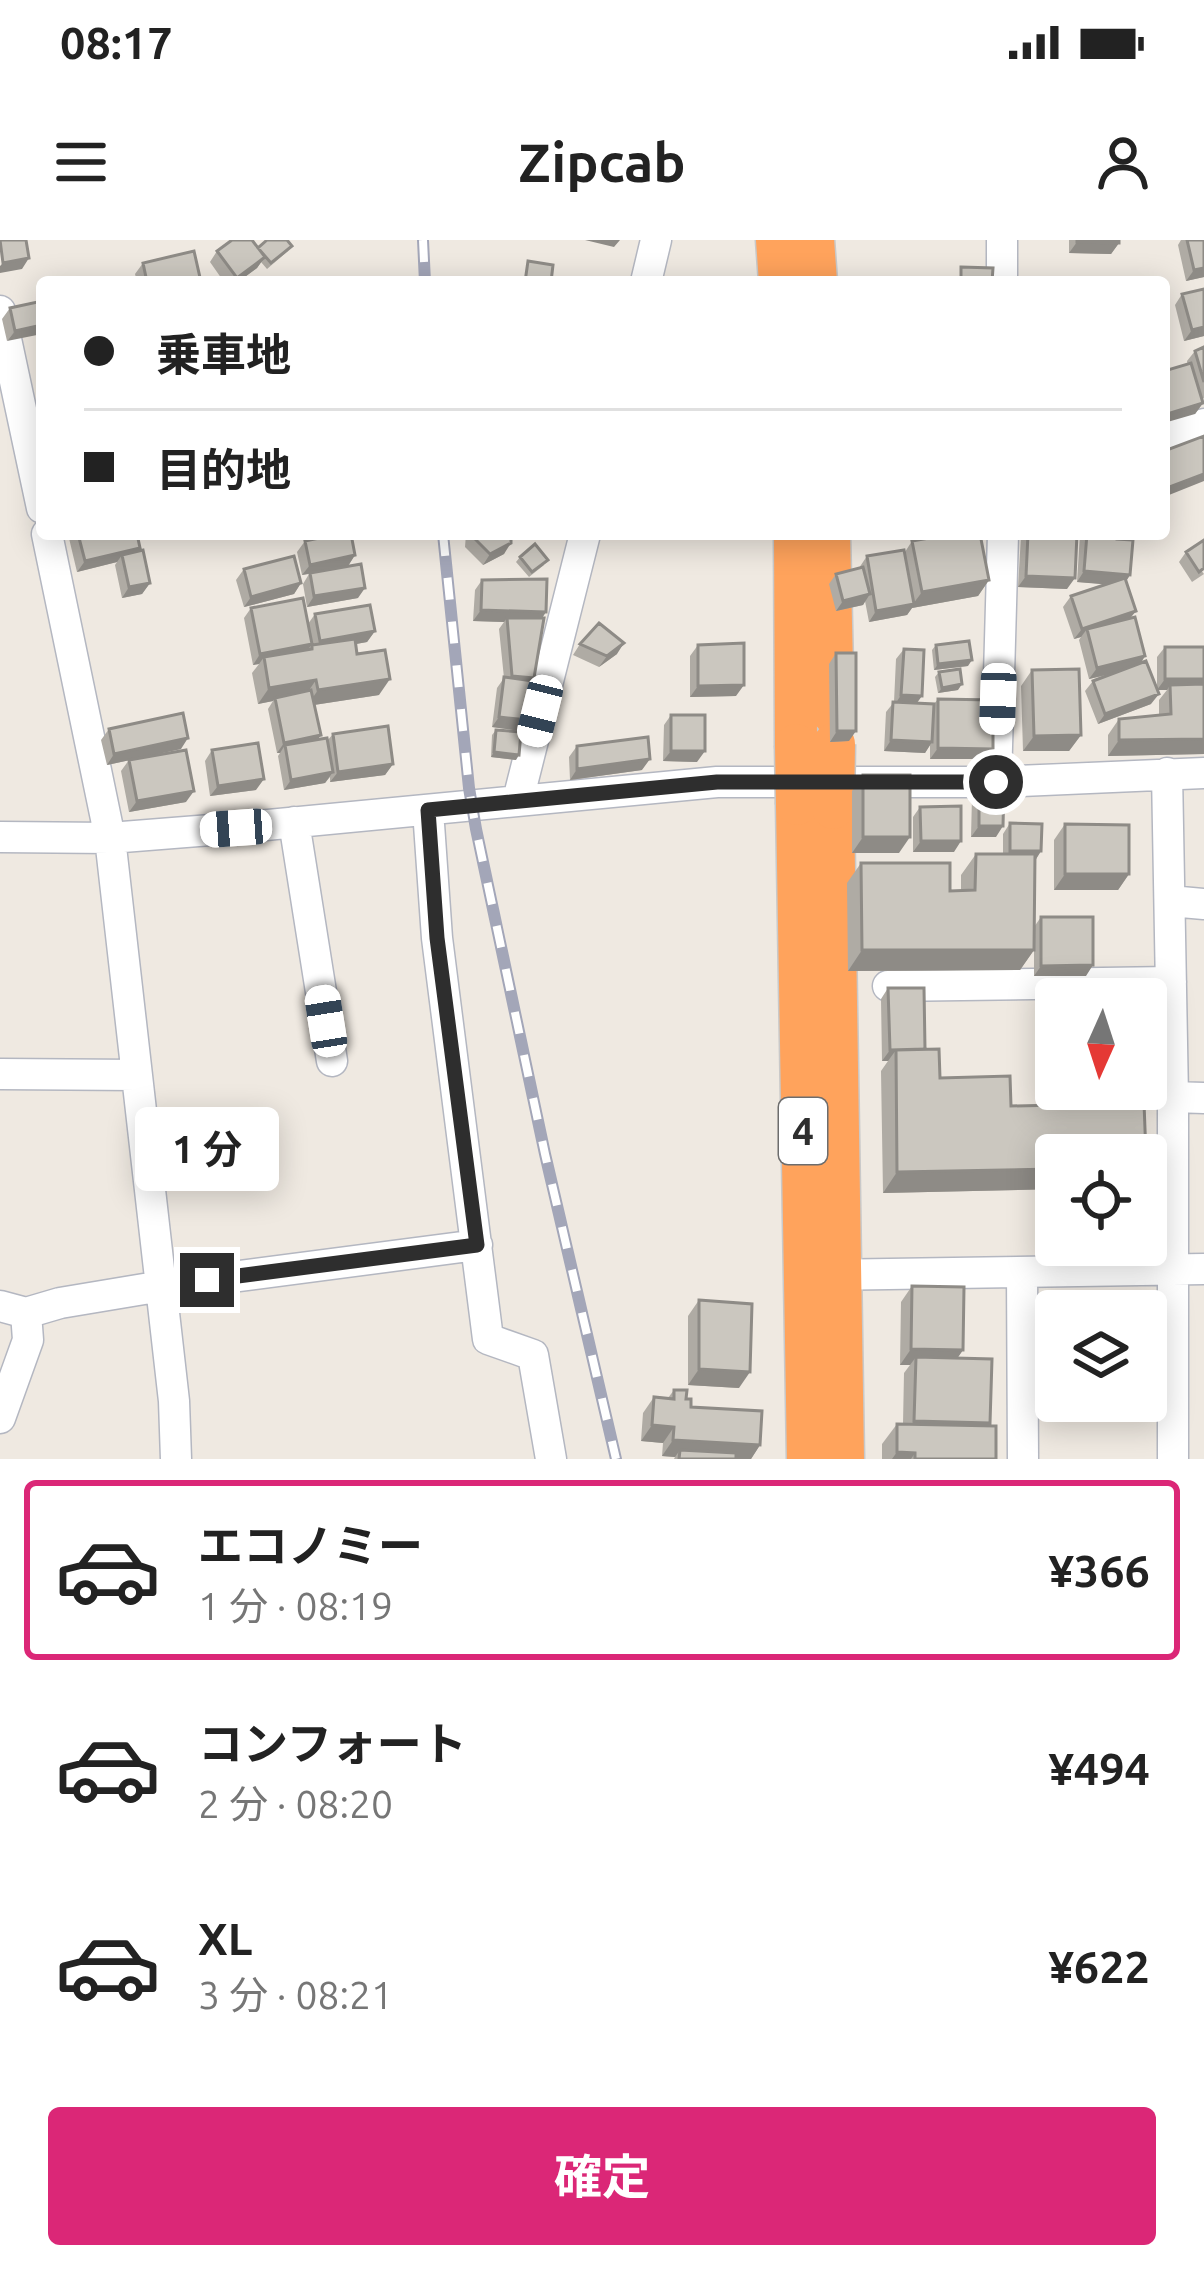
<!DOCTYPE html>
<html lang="ja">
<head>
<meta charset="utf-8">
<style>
  :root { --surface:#fff; --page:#f2f2f2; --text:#222; --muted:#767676; --line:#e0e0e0; --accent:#db2777 }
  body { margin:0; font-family:Ubuntu,"Noto Sans JP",sans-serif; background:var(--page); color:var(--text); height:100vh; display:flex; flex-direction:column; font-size:45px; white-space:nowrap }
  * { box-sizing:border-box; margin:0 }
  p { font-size:39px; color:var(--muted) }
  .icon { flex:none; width:66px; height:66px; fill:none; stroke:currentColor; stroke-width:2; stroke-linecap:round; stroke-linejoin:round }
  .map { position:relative; height:1219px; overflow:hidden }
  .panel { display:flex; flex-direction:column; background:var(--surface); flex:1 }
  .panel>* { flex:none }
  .top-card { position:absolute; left:36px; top:36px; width:1134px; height:264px; border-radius:12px; box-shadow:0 6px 30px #0003; display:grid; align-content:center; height:264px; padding:0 48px; background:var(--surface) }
  .needle { width:78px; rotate:183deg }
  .buttons { position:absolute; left:1035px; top:738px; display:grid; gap:24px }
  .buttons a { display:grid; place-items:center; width:132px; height:132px; border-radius:12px; background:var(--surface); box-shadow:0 6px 30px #0003; font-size:60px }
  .end { position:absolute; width:54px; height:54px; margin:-27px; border:15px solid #2e2e2e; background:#fff; box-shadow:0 0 0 6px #fff }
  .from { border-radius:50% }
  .bubble { position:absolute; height:84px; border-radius:12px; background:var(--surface); box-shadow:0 6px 30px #0003; font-size:39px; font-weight:700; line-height:84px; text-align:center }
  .car { position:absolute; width:36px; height:72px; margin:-36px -18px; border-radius:15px; box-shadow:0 0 9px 3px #0007; background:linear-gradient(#fff 24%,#345 0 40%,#fff 0 76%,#345 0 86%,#fff 0) }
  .top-card b { display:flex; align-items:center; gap:42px; height:114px; font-size:45px }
  .top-card b+b { border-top:3px solid var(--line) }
  .top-card i { width:30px; height:30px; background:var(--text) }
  ul { padding:21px 0 0; list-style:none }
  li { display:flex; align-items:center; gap:36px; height:180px; margin:0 24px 18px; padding:0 24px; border:6px solid transparent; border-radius:12px }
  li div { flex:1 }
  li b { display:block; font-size:45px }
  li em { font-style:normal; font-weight:700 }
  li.selected { border-color:var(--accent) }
  li>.icon { width:108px; height:108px; stroke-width:1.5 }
  .cta { display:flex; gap:24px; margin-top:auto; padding:24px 48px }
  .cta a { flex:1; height:138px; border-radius:12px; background:var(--accent); color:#fff; font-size:48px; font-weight:700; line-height:138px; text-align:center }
  .status { display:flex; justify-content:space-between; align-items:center; height:84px; padding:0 60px; background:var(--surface); direction:ltr }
  .status svg { height:33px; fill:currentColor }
  header { display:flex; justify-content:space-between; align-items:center; height:156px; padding:0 48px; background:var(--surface); font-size:54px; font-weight:700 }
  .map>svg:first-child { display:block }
</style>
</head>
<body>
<div class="status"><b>08:17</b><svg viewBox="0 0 49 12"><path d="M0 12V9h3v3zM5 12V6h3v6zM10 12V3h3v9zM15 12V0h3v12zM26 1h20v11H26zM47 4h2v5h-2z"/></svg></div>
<header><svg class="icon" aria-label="menu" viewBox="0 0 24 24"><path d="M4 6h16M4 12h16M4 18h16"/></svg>Zipcab<svg class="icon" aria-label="person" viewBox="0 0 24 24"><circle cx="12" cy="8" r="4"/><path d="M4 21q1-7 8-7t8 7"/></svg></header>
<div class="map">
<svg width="1204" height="1219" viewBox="0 0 1204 1219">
  <rect width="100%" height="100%" fill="#efe9e1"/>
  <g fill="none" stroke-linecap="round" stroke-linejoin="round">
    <defs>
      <path id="minor" d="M1002 0V42
        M646 42 656 0
        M0 71 42 268
        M1164 196 1204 184
        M47 294 110 598 174 1161 176 1219
        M1167 533 1173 857 1204 858
        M996 542 1003 294
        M518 560 585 294
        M428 570 437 698 488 1099 533 1115 551 1219
        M294 582 332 821
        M0 597 110 598 236 588 717 542H996L1204 533
        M1170 661 1204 664
        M888 746 1171 742
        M0 834 137 835
        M1173 857V1219
        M1022 1032 1023 1219
        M824 1035 1204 1029
        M0 1066 26 1073 60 1063 162 1046 477 1005
        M0 1178 28 1100 26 1073"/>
      <path id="highway" d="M777 0 780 42
        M813 0 816 42
        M795 294 796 505
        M829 294 833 473
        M797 564 808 1219
        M833 568 843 1219"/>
    </defs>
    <use href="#minor" stroke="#b4b7c1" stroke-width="33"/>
    <use href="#highway" stroke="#c9c9c9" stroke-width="45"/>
    <use href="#minor" stroke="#fff" stroke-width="30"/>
    <use href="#highway" stroke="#ffa35c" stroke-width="42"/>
    <defs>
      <path id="rail" d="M423 0 425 42
        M443 294 469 548 476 589 545 914 616 1219"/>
    </defs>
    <use href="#rail" stroke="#a3a6b8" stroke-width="12"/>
    <use href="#rail" stroke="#fff" stroke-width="8" stroke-dasharray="22" stroke-linecap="butt"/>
    <defs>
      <path id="highway-bridge" d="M796 505 797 564
        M833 568 834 504"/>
    </defs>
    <use href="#highway-bridge" stroke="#c9c9c9" stroke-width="45" stroke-linecap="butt"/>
    <use href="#highway-bridge" stroke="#ffa35c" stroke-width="42"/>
  </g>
  <path fill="#afaba4" d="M1069 0H1119V3L1111 14 1069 13Z
    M1181 0H1204V37L1186 41 1178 5Z
    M258 8 288 11 267 29 261 22 257 28 238 42H224L210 22 217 11Z
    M143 23 201 42H137L135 34Z
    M1182 54 1204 96 1184 101 1175 65Z
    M42 61 7 101 2 79 10 68Z
    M1204 107V158L1202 159 1203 163 1195 174 1187 121 1195 111Z
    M68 294H137L140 308 138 311 150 343 142 354 122 358 115 325 117 322 77 332Z
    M466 294H511L504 314 483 325 465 307Z
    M1023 294H1077L1067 349 1018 347 1021 296Z
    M1080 294H1117V299L1130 335 1126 341 1131 378 1145 416 1141 423 1151 464 1098 484 1085 451 1093 441 1112 434 1089 439 1079 400 1081 397 1074 399 1063 367 1071 356 1107 344 1077 342Z
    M305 301 355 315 348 326 358 358 307 367 303 344 309 334 302 335 297 312Z
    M912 301 989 340 978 356 912 368 907 375 869 382 865 361 863 365 836 371 829 344 836 334 859 328 867 316 905 312Z
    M1186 312 1204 334 1192 342 1179 322Z
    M520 317 544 325 529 337 516 322Z
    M244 329 301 343 294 354 244 367 236 340Z
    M482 340 542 378 528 480 521 491 492 487 497 448 504 438 499 389 504 382 473 381 475 350Z
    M251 368 308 384 315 374 375 391 367 402 356 404 357 414 379 455 314 465 321 495 317 500 327 501 333 494 393 524 385 535 330 542V537L325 543 284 550 278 516 280 513H277L268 469 273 461 258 464 252 433 259 424 253 425 244 378Z
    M580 404 617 414 599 427 573 415Z
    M698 405 736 456 690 457V416Z
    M936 405 968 426 934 430 932 410Z
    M1165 407H1204V514L1108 516V495L1119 479 1159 475V460L1167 450H1157V417Z
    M904 409 917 463 934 464 938 459 985 519H930V505L925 513 884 511 886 472 894 462 896 419Z
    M836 413 849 501 830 502 829 424Z
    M1032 430 1081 495 1069 511H1023L1021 446Z
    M939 432 958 450 938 453 935 437Z
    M671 475 697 522 663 521 664 485Z
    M109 489 181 509 107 525 101 500Z
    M496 490 516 520 491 517 492 495Z
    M577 506 642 530 570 540 569 517Z
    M212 510 256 550 210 556 205 521Z
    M129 520 186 562 129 572 121 531Z
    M863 535 899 613H852V551Z
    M979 546 996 597H971L972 557Z
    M920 567 954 612H913V577Z
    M1010 583 1041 611 1035 621 1034 687 1041 677 1086 736H1034V710L1020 730 848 731 847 643 861 623 950 651H961V635L976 614H1003V594Z
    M1065 584 1129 634 1118 650H1054V600Z
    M888 748 940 838 1011 866 1056 915V949L883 953 881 831 888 821H882L881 759Z
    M912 1046 963 1110 957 1118 990 1183 988 1185 996 1219H882V1204L897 1184H903L904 1133 910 1125H900L901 1062Z
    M699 1060 739 1148 688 1145V1076Z
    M674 1150 686 1159 691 1167 760 1205 751 1219H674L675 1217 662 1216 663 1203 641 1201 643 1173 654 1157 668 1158Z"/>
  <path fill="#8e8b86" d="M585 0H620L614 7Z
    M1077 2 1119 3 1111 14 1069 13Z
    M265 17 257 28 238 42H233L237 38Z
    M29 18 22 29 0 33V26L3 23Z
    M1204 28V37L1186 41 1194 30Z
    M42 85V94L7 101 15 91Z
    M1204 87V96L1184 101 1192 90Z
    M1203 163 1195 174 1164 183V175Z
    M1204 234V241L1164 257 1167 248Z
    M304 294H327L300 299Z
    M511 303 504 314 483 325 490 314Z
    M140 308 133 318 122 315 117 322 77 332 85 321Z
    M355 315 348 326 302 335 310 325Z
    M1084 331 1130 335 1123 346 1077 342Z
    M1026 336 1075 338 1067 349 1018 347Z
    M989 340 978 356 912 368 907 375 869 382 876 371 913 364 922 352Z
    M150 343 142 354 122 358 129 347Z
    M301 343 294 354 244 367 251 357Z
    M365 348 358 358 307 367 314 356Z
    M870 354 863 365 836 371 843 361Z
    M481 370 546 372 539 383 507 378 504 382 473 381Z
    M1136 371 1128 381 1087 389 1081 397 1074 399 1082 389Z
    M375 391 367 402 312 412 320 401Z
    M624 403 617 414 599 427 607 416Z
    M312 404 304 415 264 417 259 424 253 425 260 414Z
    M1145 416 1138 427 1089 439 1097 428Z
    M972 420 968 426 934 430 938 424Z
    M390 439 379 455 307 466 318 450Z
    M1165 439H1204V448L1170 445 1167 450H1157Z
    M316 440 305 456 275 458 273 461 258 464 269 448Z
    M962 444 958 450 938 453 942 448Z
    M744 445 736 456 690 457 698 446Z
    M1159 454 1151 464 1098 484 1105 474Z
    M901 455 922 456 914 467 894 466Z
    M499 477 528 480 521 491 492 487Z
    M837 491H856L849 501 830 502Z
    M321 495 313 506 285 505 280 513H277L284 503Z
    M1081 495 1069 511H1023L1034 496Z
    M188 498 181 509 107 525 114 514Z
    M1204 499V514L1108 516 1119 500Z
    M891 500 932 502 925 513 884 511Z
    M938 508 993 509 985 519H930Z
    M671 511H705L697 522 663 521Z
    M494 512 519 515 516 520 491 517Z
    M650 519 642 530 570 540 577 529Z
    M393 524 385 535 330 542 338 532Z
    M333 532 325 543 284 550 291 540Z
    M264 539 256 550 210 556 218 546Z
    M194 551 186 562 129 572 137 561Z
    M979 586H1003L996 597H971Z
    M863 597H910L899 613H852Z
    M921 601H961L954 612H913Z
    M1010 611H1041L1034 622H1003Z
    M1065 634H1129L1118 650H1054Z
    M862 710H1034L1020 730 848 731Z
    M1093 725 1086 736H1034L1041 726Z
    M890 810H896L888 821H882Z
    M1056 929V949L883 953 897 932Z
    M911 1109 963 1110 952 1126 916 1117 910 1125H900Z
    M699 1129 750 1132 739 1148 688 1145Z
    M914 1181 990 1183 979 1199 903 1197Z
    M652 1185 674 1187 663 1203 641 1201Z
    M673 1200 760 1205 751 1219H717L680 1210 675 1217 662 1216Z
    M897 1212 915 1213 911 1219H892Z"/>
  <path fill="#cbc7bf" stroke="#8e8b86" stroke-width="3" d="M0 0H26L29 18 3 23Z
    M232 0H252L265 17 237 38 217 11Z
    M267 0H287L292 6 271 23 258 8Z
    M1077 0H1119V3L1077 2Z
    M1187 0H1204V28L1194 30Z
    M194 11 201 42H147L143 23Z
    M528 21 553 25 551 42H525Z
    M961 27 993 28 992 42H961Z
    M1204 49V87L1192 90 1182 54Z
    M42 61V85L15 91 10 68Z
    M1204 107V142L1195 111Z
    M1191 123 1203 163 1164 175V131Z
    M1204 196V234L1167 248 1164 241V211Z
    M78 294H137L140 308 85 321Z
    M338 294H351L355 315 310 325 305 301Z
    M473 294H511V303L490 314 473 297Z
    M952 294H980L989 340 922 352 912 301Z
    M1028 294H1077L1075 338 1026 336Z
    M1087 294H1117V299L1133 300 1130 335 1084 331Z
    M1204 300V328L1199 332 1186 312Z
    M535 304 548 320 532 332 520 317Z
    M143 310 150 343 129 347 122 315Z
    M904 310 914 364 876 371 867 316Z
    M294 316 301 343 251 357 244 329Z
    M361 324 365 348 314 356 310 333Z
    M863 327 870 354 843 361 836 334Z
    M1125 338 1136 371 1082 389 1071 356Z
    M547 339 546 372 481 370 482 340Z
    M303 358 312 404 260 414 251 368Z
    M370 365 375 391 320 401 315 374Z
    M1135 377 1145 416 1097 428 1087 389Z
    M507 378H544L534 438 512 436Z
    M599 383 624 403 607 416 580 404Z
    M355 399 357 414 385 410 390 439 318 450 316 440 269 448 264 417 312 409V405Z
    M969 401 972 420 938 424 936 405Z
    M744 403V445L698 446V405Z
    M1165 407H1204V439H1165Z
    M904 409 924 410 922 456 901 455Z
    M836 413H856V491H837Z
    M1146 421 1159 454 1105 474 1093 441Z
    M960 429 962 444 942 448 939 432Z
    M1079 429 1081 495 1034 496 1032 430Z
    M504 437 533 441 528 480 499 477Z
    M1204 444V499L1119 500V479L1171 474 1170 445Z
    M311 450 321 495 284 503 275 458Z
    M938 459 993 460V509L938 508Z
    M893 462 934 464 932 502 891 500Z
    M183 473 188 498 114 514 109 489Z
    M671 475H705V511H671Z
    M388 486 393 524 338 532 333 494Z
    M496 490 521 492 519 515 494 512Z
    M648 497 650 519 577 529V506Z
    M327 498 333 532 291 540 285 505Z
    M258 503 264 539 218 546 212 510Z
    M186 510 194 551 137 561 129 520Z
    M863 535H910V597H863Z
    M979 546H1004L1003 586H979Z
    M961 566V601H921L920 567Z
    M1010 583 1042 584 1041 611H1010Z
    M1065 584 1129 585V634H1065Z
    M976 614H1035L1034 710H862L861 623H950V651L975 650Z
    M1041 677H1093V725L1041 726Z
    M888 748H924L925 809 890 810Z
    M1132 748V759H1077V749Z
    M939 809 940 838 1010 836 1011 866 1144 863 1146 915H1056V929L897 932 896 810Z
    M912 1046 964 1047 963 1110 911 1109Z
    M699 1060 752 1064 750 1132 699 1129Z
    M916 1117 992 1119 990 1183 914 1181Z
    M674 1150H687L686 1159H691V1167L762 1171 760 1205 673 1200 674 1187 652 1185 654 1157 674 1159Z
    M897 1184 996 1186V1219H915V1213L897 1212Z
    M680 1210 736 1213V1219H679Z"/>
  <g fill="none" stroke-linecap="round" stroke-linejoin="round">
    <path stroke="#2e2e2e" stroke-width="15" d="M207 1040 477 1005 437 698 428 570 717 542H996"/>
  </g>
  <g text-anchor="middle" stroke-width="9" stroke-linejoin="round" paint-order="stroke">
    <rect fill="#fff" stroke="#6d6d6d" stroke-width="3" x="779" y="858" width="48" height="66" rx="9"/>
    <g font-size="39" font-weight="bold" fill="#2e2e2e">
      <text x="803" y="905">4</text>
    </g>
  </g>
</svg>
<div class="buttons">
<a><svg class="needle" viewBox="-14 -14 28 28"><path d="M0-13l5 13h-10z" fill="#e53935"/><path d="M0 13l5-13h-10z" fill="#767676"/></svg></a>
<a><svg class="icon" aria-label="locate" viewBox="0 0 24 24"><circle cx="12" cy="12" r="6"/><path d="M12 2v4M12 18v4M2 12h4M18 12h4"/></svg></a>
<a><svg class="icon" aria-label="layers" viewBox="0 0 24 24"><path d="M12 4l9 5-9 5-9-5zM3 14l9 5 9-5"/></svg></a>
</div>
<i class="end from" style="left:996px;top:542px"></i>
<i class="end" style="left:207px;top:1040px"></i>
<div class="bubble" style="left:135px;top:867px;width:144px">1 分</div>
<i class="car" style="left:998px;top:459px;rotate:182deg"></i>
<i class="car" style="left:540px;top:471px;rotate:194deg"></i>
<i class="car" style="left:236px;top:588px;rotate:266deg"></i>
<i class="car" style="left:326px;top:781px;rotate:351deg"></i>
<div class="top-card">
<b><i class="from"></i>乗車地</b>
<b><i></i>目的地</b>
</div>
</div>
<section class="panel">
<ul>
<li class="selected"><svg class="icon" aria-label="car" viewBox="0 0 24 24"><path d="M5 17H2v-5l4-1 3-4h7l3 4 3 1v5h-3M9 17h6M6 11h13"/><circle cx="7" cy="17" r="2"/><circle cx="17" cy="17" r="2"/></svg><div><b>エコノミー</b><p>1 分 · 08:19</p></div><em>¥366</em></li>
<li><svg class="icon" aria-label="car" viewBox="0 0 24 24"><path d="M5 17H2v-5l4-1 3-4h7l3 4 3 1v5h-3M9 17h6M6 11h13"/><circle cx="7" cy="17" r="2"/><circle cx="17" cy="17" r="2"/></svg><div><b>コンフォート</b><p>2 分 · 08:20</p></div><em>¥494</em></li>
<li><svg class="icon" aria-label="car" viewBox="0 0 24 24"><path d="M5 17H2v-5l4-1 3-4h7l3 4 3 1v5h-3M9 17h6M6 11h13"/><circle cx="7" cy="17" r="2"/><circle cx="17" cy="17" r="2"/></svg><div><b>XL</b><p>3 分 · 08:21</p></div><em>¥622</em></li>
</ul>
<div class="cta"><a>確定</a></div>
</section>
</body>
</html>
